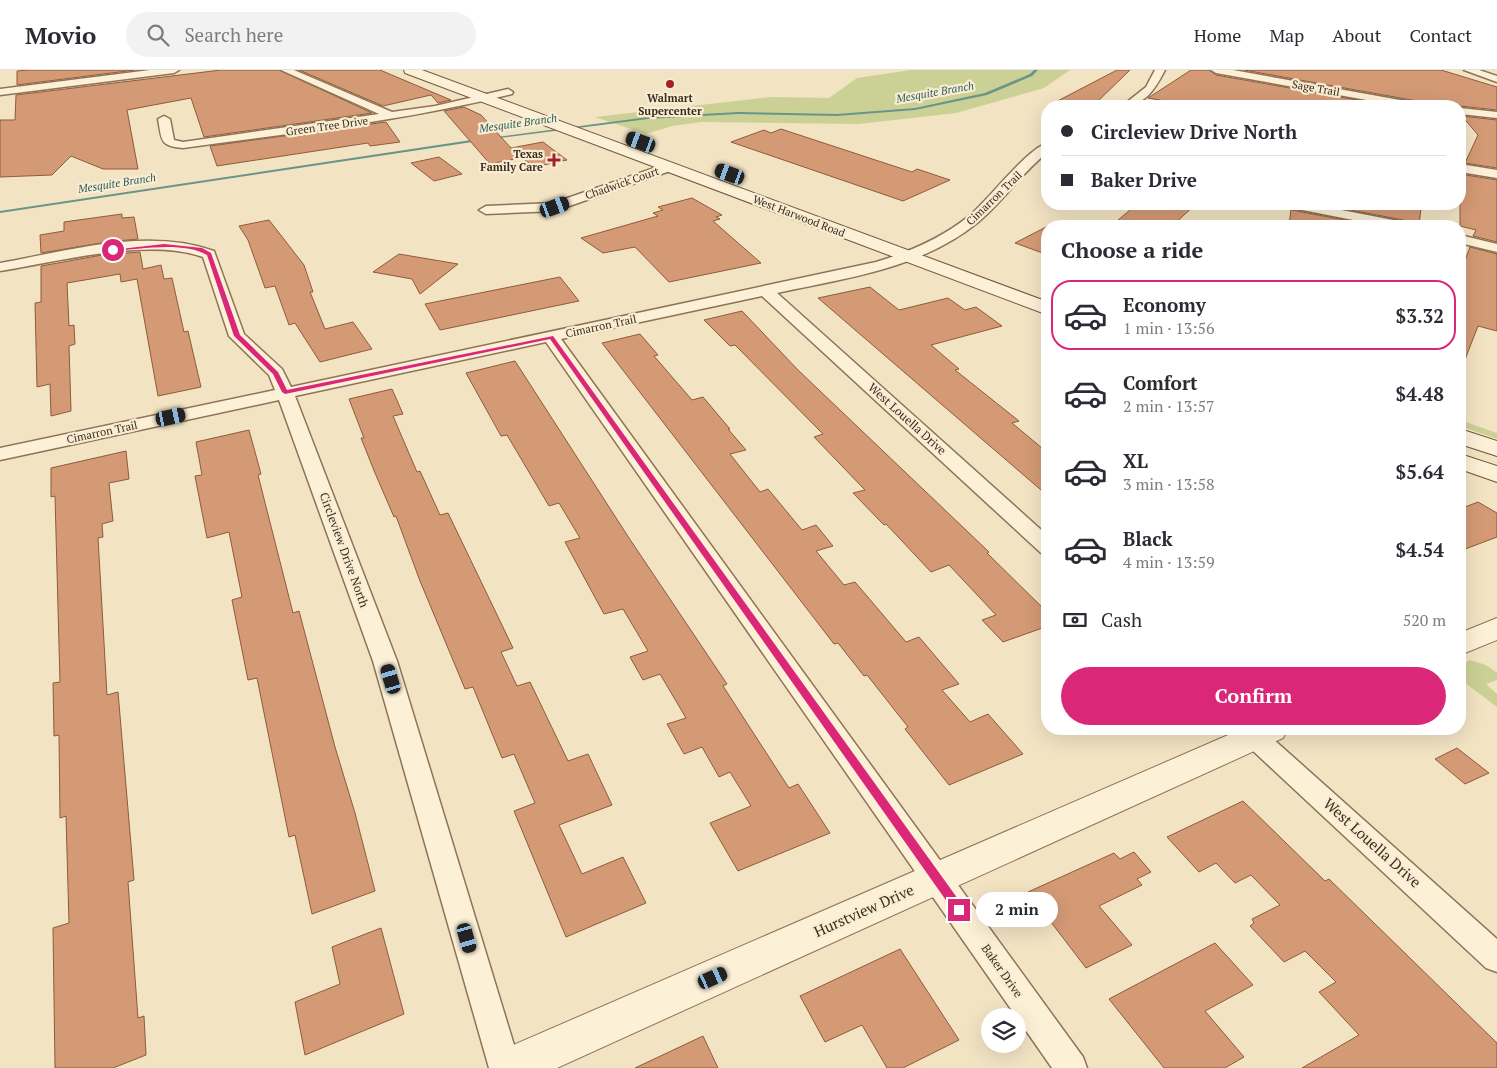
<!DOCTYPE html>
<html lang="en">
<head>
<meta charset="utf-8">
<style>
  :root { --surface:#fff; --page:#f2f2f3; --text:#2b2b33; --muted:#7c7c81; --line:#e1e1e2; --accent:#db2777 }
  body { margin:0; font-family:"PT Serif",serif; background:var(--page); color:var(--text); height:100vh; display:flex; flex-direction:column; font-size:19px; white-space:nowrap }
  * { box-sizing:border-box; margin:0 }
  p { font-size:16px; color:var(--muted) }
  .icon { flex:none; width:28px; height:28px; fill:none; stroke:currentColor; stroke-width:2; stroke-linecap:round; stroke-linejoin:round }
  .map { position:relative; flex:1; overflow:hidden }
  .sheet { position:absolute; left:1041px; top:150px; width:425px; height:515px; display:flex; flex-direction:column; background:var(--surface); border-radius:20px; box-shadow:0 5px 20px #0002 }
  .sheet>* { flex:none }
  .top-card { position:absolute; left:1041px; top:30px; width:425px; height:110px; border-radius:20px; box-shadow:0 5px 20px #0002; display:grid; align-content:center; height:110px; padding:0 20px; background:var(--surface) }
  .controls { position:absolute; left:981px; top:938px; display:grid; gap:10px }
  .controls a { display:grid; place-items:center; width:45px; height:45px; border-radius:50%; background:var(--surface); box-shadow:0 5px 20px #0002; font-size:25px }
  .end { position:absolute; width:22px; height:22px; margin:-11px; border:6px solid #db2777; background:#fff; box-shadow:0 0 0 2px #fff }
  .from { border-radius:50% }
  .bubble { position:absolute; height:35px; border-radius:18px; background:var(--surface); box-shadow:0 5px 20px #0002; font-size:16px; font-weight:800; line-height:35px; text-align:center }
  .car { position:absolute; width:15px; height:30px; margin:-15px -8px; border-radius:6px; box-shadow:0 0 4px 1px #0007; background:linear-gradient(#222 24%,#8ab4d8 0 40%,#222 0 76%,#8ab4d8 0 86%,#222 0) }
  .top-card b { display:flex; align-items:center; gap:18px; height:48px; font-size:19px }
  .top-card b+b { border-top:1px solid var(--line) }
  .top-card i { width:12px; height:12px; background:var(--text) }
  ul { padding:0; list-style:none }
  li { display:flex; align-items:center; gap:15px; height:70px; margin:0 10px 8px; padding:0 10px; border:2px solid transparent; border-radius:20px }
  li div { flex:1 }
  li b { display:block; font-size:19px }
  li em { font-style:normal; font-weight:800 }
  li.on { border-color:var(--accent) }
  li>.icon { width:45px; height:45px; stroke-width:1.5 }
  h2 { padding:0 20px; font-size:22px; line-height:60px }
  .pay { display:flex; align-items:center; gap:12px; height:55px; padding:0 20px; font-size:19px }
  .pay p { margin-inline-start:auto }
  .cta { display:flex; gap:10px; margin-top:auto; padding:10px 20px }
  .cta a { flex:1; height:58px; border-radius:30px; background:var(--accent); color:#fff; font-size:20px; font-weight:800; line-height:58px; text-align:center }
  header { display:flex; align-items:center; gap:30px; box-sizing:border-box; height:70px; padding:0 25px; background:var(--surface); border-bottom:1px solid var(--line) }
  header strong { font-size:24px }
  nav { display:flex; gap:28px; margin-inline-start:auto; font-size:18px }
  .search { width:350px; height:45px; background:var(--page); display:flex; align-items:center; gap:12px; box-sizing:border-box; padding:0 18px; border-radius:28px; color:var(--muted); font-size:19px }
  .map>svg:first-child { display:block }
</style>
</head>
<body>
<header>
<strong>Movio</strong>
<div class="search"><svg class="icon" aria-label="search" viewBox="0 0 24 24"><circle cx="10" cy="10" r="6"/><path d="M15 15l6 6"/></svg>Search here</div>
<nav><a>Home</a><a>Map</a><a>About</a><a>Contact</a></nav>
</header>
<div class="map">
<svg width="1497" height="998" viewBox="0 0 1497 998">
  <rect width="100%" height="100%" fill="#f2e3c3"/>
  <path fill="#cbd195" d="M911 0H1070L1044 18 956 43 859 54 701 52 672 56 646 64 595 47 771 27 829 28 857 8Z
    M1460 350 1497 363V369L1460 356Z
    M1470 590 1486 595 1497 603V610L1486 614 1497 624V637L1460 609V595Z"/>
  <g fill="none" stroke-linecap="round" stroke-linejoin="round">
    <path fill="#6b9489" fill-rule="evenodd" d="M1034 0H1038L1032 6 987 25 915 40 837 46 738 44 648 49 492 69 490 68 648 47 738 42 837 44 915 38 985 23 1030 4Z
      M478 69H479V71L0 143V141Z"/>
  </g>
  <path fill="#d39a75" stroke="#8f5b3b" d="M28 0H135L17 15V1Z
    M221 0H279L372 43 204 67 191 28 127 40 138 99H103L71 86 52 105 0 107V50H15L16 25Z
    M299 0H380L451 30 438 33 431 25 383 36Z
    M1117 0H1130L1093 36H1048Z
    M1191 0H1209L1216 5 1391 36H1192L1148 28Z
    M1244 0H1441L1497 17V40L1460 36H1424L1417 31Z
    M464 37 481 45 511 78 543 72 567 90 534 97 516 83 520 88 490 94 444 41Z
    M1462 46 1497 50V98L1465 93 1478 65Z
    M386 52 400 72 370 76 368 73 217 96 210 76Z
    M781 59 912 102 917 99 950 110 903 131 731 72 764 60 771 63Z
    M439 87 462 104 434 111 411 93Z
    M1460 104 1497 110V172L1473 166 1476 160 1460 156Z
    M692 128 722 145 716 147 720 149 713 151 761 193 669 212 635 177 603 183 581 168 658 146 653 143 663 140 658 137Z
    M1137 134H1196L1172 156H1111Z
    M1319 134H1405L1421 138 1419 156H1412L1403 150Z
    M1291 139 1292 140 1376 156H1289Z
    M122 144V148L134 147 138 169 107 172 41 183 40 165 64 161V152Z
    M269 150 304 195 313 222H310L325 259 353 252 372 279 320 292 295 253 289 255 275 216 265 218 248 170 239 156Z
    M1048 156V185L1015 173Z
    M1470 177 1497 184V261L1478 256 1461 300 1460 204Z
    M140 182 143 199 161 195 164 209 172 208 184 262 188 261 201 317 158 326 137 209 121 212 120 204 67 213 69 256 74 255 75 274 69 276 71 341 51 346 50 314 37 317 35 233 41 232V196L102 185Z
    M399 184 458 194 420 224 412 209 373 202Z
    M560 207 579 231 440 260 425 234Z
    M870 217 899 240 948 228 965 240 976 237 1002 256 931 275 959 299 955 300 1019 351 1012 353 1048 383V426L818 228Z
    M742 241 798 300 989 482 987 483 1048 543V556L1003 572 982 550 996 545 949 495 931 502 886 454 884 455 853 423 865 420 814 367 823 364 735 275 730 276 704 250Z
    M640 264 658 285 654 286 692 330 703 327 730 359H728L746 380 730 384 760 422 768 419 802 460 816 455 833 476 816 481 844 515 855 512 906 572 919 567 959 614 942 620 970 652 988 644 1023 684 949 715 905 659 908 657 867 605 864 606 838 573 834 574 602 273Z
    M515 291 629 468 727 614 723 616 789 718 798 714 830 763 738 801 710 753 751 736 730 702 719 707 702 677 684 684 667 654 686 648 660 604 643 610 630 587 648 581 623 539 604 544 565 472 580 468 559 433 549 436 507 365 501 366 466 303Z
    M392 319 403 344 393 346 417 402 420 401 440 445 448 443 513 578 501 582 517 616 530 612 568 691 588 684 612 735 559 755 582 804 623 787 646 833 566 867 514 741 535 733 514 684 502 688 473 617 465 619 420 511 396 446 394 447 375 403 361 368H364L349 329Z
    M249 360 261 404 258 405 293 543 299 541 335 677 355 743 375 821 312 844 295 765 289 767 257 608 248 610 232 530 242 527 229 462 207 468 195 406 202 405 196 372Z
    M126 381 129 409 109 413 113 451 102 454 103 467 98 468 107 625 118 622 134 810 128 812 138 948 144 946 146 985 113 998H55L53 858 69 853 66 746 60 748 59 665 54 666 53 613 60 612 55 426 51 427V398Z
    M1478 432 1497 443V467L1460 481V439Z
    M1457 678 1489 703 1465 714 1435 689Z
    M1243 731 1325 811 1329 809 1497 973V998H1302L1359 965 1319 922 1336 912 1305 881 1284 892 1250 856 1254 853 1252 849 1280 835 1251 805 1235 813 1216 793 1199 802 1167 767Z
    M1134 782 1151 802 1137 809 1142 815 1099 836 1132 875 1086 898 1028 822 1114 783 1120 789Z
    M381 858 404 944 305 985 295 932 340 914 332 877Z
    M1215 873 1253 915 1205 941 1244 987 1225 998H1164L1109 929Z
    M900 879 959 970 903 998H887L862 955 825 972 800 926Z
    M703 966 718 998H635Z"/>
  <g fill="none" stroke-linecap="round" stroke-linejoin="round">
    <defs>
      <path id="minor" d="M150 0H179L174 3 0 25V19Z
        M281 0H294L392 42 435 36 508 19 513 22 512 24C404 51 293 63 183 78 159 76 162 70 158 49L164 46 170 49 174 70 183 72 379 44Z
        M1155 0H1165C1155 19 1145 36 1122 36L1146 17Z
        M1211 0H1233L1417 33 1422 36H1400L1216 3Z
        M1464 0H1479L1497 6V12Z
        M1460 38 1497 42V48L1460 44Z
        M1048 73V82C1021 103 1003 132 977 153 920 199 846 208 777 223L1048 466V484L1041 483 762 226 561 269 1083 987 1087 998H1052L546 272 295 326 397 591 521 998H489L373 591 279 330 0 390V378L275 320 269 305 229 266 203 187C148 167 57 192 0 201V193C68 181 147 157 214 181L244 264 282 299 291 317 876 192C909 182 942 168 969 146 989 130 1027 78 1048 73Z
        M669 93 673 94 675 97 673 100 555 141 486 144 479 140 486 136 553 133Z
        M1460 94 1497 100V108L1460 102Z
        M1286 134H1311L1403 152 1410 156H1384L1292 138Z
        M1460 165 1497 174V182L1460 173Z
        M1234 659H1262L1497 869V902L1486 898 1237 666Z"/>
      <path id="tertiary" d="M1497 548V570L1460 585V563Z
        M1242 659H1288L1283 668 557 998H489L495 983Z"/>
      <path id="secondary" d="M404 0H422L1048 232V245L405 3Z
        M1460 359 1497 371V386L1460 374Z
        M1460 384 1497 396V412L1460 399Z"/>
    </defs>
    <use href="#minor" stroke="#8e7358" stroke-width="3"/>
    <use href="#tertiary" stroke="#8e7358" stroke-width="2"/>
    <use href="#secondary" stroke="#70543b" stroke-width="2"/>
    <use href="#minor" fill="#fcf0d7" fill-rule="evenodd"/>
    <use href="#tertiary" fill="#fcf0d7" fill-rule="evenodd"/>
    <use href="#secondary" fill="#fcf0d7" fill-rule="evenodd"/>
  </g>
  <path fill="#db2777" d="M164 174 202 178 211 183 240 265 278 302 287 320 553 266 963 836V843H955L550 269 285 324 282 322 273 304 234 266 207 185C184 171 139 179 113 181L111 180Z"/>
  <g fill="#a22226" stroke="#f8edd3" stroke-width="2">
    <circle cx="670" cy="14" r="5"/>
    <path d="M551.5 82.5h5v5h5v5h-5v5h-5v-5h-5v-5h5z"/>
  </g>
  <g text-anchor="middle" stroke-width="4.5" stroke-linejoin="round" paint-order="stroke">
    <g font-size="11" fill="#3c2c1d" stroke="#f8edd3">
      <text transform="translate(1316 18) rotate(10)" y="4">Sage Trail</text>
      <text transform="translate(327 56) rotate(-8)" y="4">Green Tree Drive</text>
      <text transform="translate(622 113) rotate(-19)" y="4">Chadwick Court</text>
      <text transform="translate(994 128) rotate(-44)" y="4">Cimarron Trail</text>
      <text transform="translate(799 146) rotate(21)" y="4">West Harwood Road</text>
      <text transform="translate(601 256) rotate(-12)" y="4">Cimarron Trail</text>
      <text transform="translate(102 362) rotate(-12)" y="4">Cimarron Trail</text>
    </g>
    <g font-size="11" font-style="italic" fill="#2b5e59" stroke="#f8edd3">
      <text transform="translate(935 22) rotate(-10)" y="4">Mesquite Branch</text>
      <text transform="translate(518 53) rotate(-8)" y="4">Mesquite Branch</text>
      <text transform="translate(117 113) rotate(-9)" y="4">Mesquite Branch</text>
    </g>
    <g font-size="11" font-weight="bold" fill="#3c2c1d" stroke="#f8edd3">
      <text x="670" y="32">Walmart<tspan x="670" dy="13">Supercenter</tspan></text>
      <text x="543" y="88" text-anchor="end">Texas<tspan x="543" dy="13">Family Care</tspan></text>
    </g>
    <g font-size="12" fill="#3c2c1d" stroke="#f8edd3">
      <text transform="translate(907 349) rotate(42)" y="4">West Louella Drive</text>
      <text transform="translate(344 480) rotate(70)" y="4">Circleview Drive North</text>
      <text transform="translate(1002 901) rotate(55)" y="4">Baker Drive</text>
    </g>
    <g font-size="15" fill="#3c2c1d" stroke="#f8edd3">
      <text transform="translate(1372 773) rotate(42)" y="5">West Louella Drive</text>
      <text transform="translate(864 841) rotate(-24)" y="5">Hurstview Drive</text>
    </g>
  </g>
</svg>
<div class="controls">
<a><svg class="icon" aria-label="layers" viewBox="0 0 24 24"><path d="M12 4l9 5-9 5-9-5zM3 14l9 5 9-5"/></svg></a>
</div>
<i class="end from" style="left:113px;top:180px"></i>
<i class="end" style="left:959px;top:840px"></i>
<div class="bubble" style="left:976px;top:822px;width:82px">2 min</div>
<i class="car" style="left:641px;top:72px;rotate:290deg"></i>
<i class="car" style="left:730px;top:104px;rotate:290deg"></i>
<i class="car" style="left:555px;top:137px;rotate:70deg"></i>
<i class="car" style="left:171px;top:347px;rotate:78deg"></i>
<i class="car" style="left:391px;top:609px;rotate:343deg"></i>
<i class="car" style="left:467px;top:868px;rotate:164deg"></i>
<i class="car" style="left:713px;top:908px;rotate:66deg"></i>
<div class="top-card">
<b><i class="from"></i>Circleview Drive North</b>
<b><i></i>Baker Drive</b>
</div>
<section class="sheet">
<h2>Choose a ride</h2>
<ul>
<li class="on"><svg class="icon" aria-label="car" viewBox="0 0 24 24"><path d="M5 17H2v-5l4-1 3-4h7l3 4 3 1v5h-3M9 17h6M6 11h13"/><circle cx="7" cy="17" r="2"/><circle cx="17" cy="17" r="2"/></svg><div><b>Economy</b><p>1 min · 13:56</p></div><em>$3.32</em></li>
<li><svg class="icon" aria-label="car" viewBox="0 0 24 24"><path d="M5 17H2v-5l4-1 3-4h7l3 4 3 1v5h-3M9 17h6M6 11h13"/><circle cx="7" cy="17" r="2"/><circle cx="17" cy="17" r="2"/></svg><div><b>Comfort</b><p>2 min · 13:57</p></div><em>$4.48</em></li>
<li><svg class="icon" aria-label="car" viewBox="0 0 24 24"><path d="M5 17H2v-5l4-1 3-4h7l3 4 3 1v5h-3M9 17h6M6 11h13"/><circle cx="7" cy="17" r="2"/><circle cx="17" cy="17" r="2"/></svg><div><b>XL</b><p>3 min · 13:58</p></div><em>$5.64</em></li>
<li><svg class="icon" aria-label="car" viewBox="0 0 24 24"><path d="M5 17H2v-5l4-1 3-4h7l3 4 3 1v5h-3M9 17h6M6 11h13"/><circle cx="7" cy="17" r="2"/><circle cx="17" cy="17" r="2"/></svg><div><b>Black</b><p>4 min · 13:59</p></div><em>$4.54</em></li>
</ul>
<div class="pay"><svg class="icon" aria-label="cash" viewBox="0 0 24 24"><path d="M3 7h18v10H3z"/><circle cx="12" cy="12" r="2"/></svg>Cash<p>520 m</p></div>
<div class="cta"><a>Confirm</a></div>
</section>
</div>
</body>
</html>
